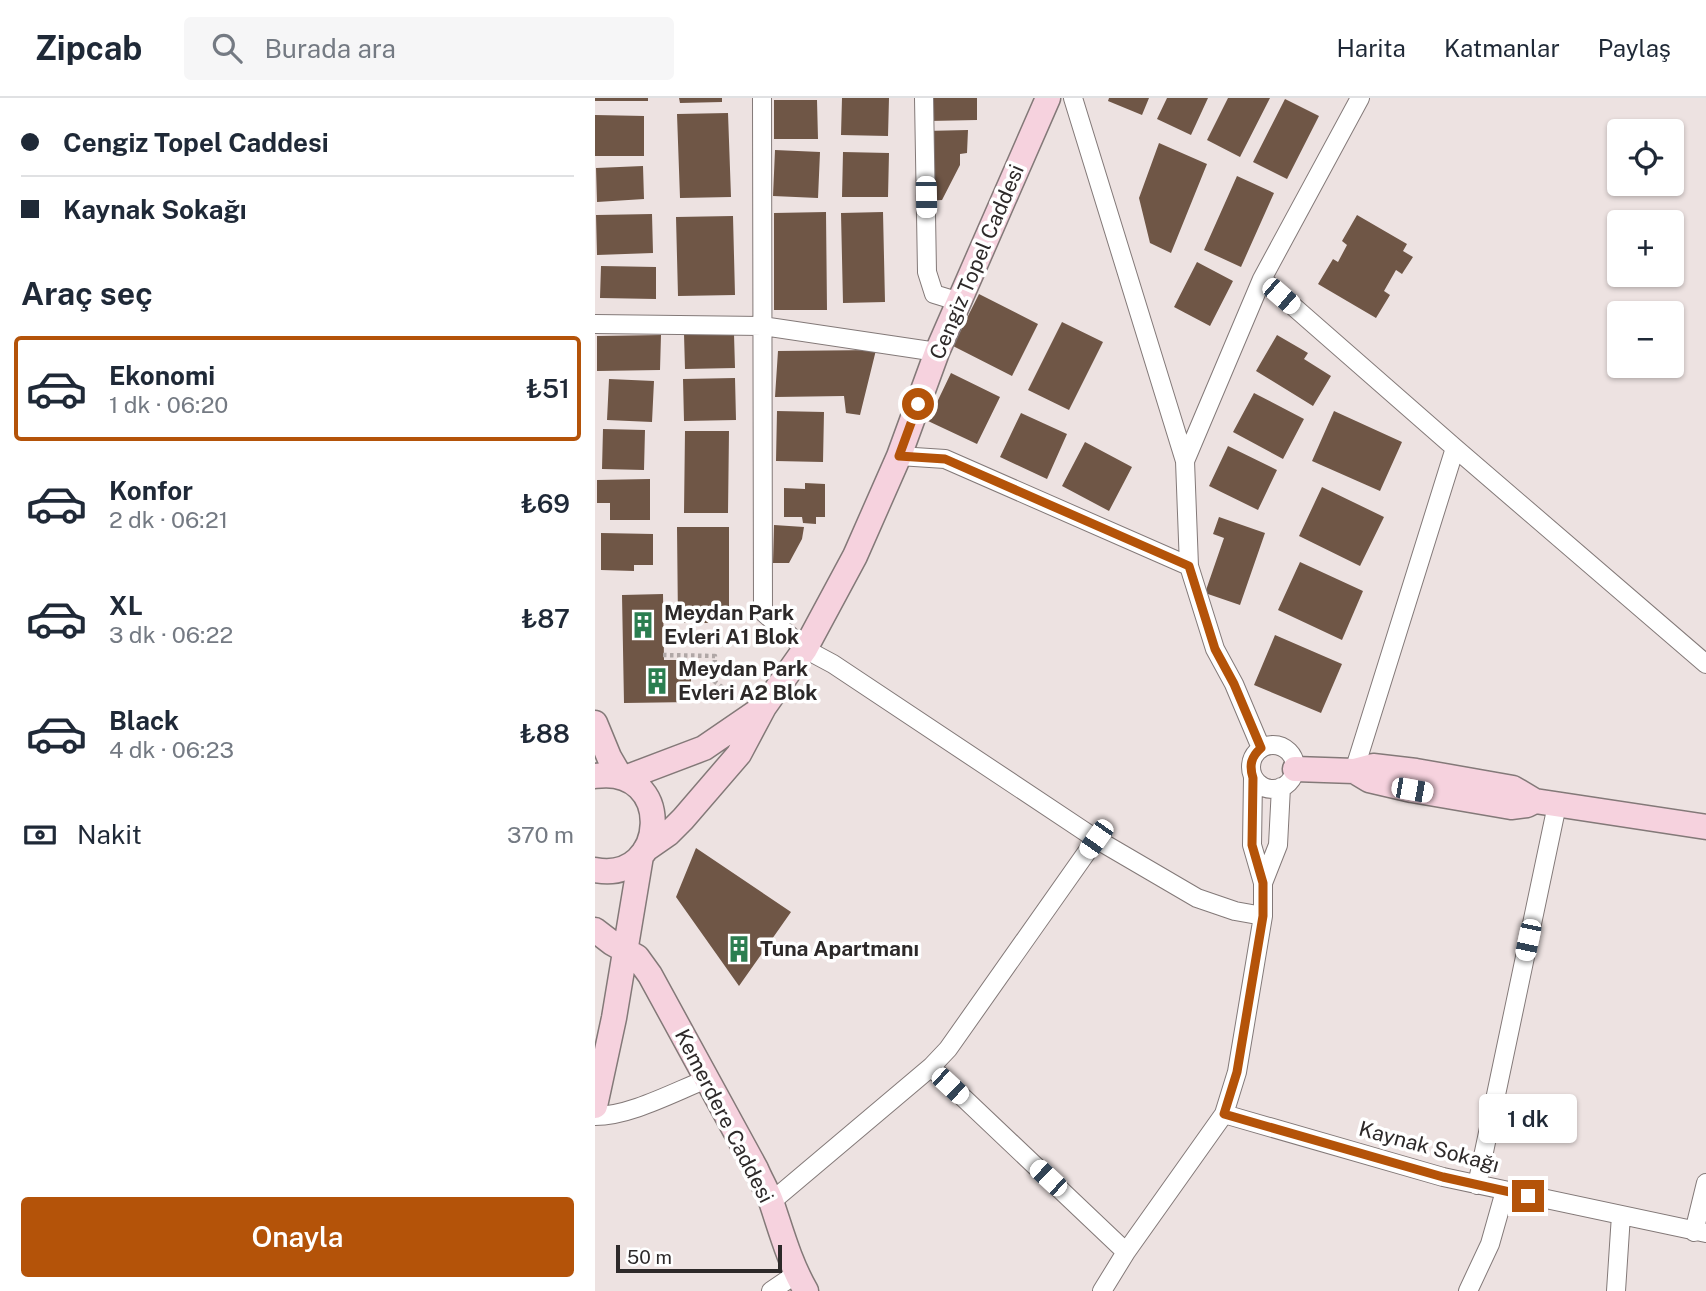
<!DOCTYPE html>
<html lang="tr">
<head>
<meta charset="utf-8">
<style>
  :root { --surface:#fff; --page:#f6f6f7; --text:#1f2937; --muted:#747a83; --line:#e0e1e3; --accent:#b45309 }
  body { margin:0; font-family:"Public Sans",sans-serif; background:var(--page); color:var(--text); height:100vh; display:flex; flex-direction:column; font-size:26px; white-space:nowrap }
  * { box-sizing:border-box; margin:0 }
  p { font-size:23px; color:var(--muted) }
  .icon { flex:none; width:38px; height:38px; fill:none; stroke:currentColor; stroke-width:2; stroke-linecap:round; stroke-linejoin:round }
  .map { position:relative; flex:1; overflow:hidden }
  .panel { display:flex; flex-direction:column; background:var(--surface); width:595px }
  .panel>* { flex:none }
  .top-card { display:grid; align-content:center; height:154px; padding:0 21px; background:var(--surface) }
  .tools { position:absolute; left:1012px; top:21px; display:grid; gap:14px }
  .tools a { display:grid; place-items:center; width:77px; height:77px; border-radius:7px; background:var(--surface); box-shadow:0 2px 5px #0004; font-size:35px }
  .scale { position:absolute; left:21px; bottom:18px; width:166px; box-sizing:border-box; padding-left:7px; border:4px solid #2d2929; border-top:0; font-size:19px; line-height:24px; white-space:nowrap; color:#2d2929; -webkit-text-stroke:5px #fff; paint-order:stroke }
  .end { position:absolute; width:32px; height:32px; margin:-16px; border:9px solid #b45309; background:#fff; box-shadow:0 0 0 4px #fff }
  .from { border-radius:50% }
  .bubble { position:absolute; height:49px; border-radius:7px; background:var(--surface); box-shadow:0 2px 5px #0004; font-size:23px; font-weight:600; line-height:49px; text-align:center }
  .car { position:absolute; width:21px; height:42px; margin:-21px -10px; border-radius:9px; box-shadow:0 0 5px 2px #0007; background:linear-gradient(#fff 24%,#345 0 40%,#fff 0 76%,#345 0 86%,#fff 0) }
  .top-card b { display:flex; align-items:center; gap:24px; height:66px; font-size:26px }
  .top-card b+b { border-top:2px solid var(--line) }
  .top-card i { width:18px; height:18px; background:var(--text) }
  ul { padding:0; list-style:none }
  li { display:flex; align-items:center; gap:21px; height:105px; margin:0 14px 10px; padding:0 7px; border:4px solid transparent; border-radius:7px }
  li div { flex:1 }
  li b { display:block; font-size:26px }
  li em { font-style:normal; font-weight:600 }
  li.current { border-color:var(--accent) }
  li>.icon { width:63px; height:63px; stroke-width:1.5 }
  h2 { padding:0 21px; font-size:32px; line-height:84px }
  .pay { display:flex; align-items:center; gap:18px; height:77px; padding:0 21px; font-size:26px }
  .pay p { margin-inline-start:auto }
  .action { display:flex; gap:14px; margin-top:auto; padding:14px 21px }
  .action a { flex:1; height:80px; border-radius:7px; background:var(--accent); color:#fff; font-size:28px; font-weight:600; line-height:80px; text-align:center }
  header { display:flex; align-items:center; gap:42px; box-sizing:border-box; height:98px; padding:0 35px; background:var(--surface); border-bottom:2px solid var(--line) }
  header strong { font-size:33px }
  nav { display:flex; gap:38px; margin-inline-start:auto; font-size:24px }
  .search { width:490px; height:63px; background:var(--page); display:flex; align-items:center; gap:18px; box-sizing:border-box; padding:0 24px; border-radius:7px; color:var(--muted); font-size:26px }
  main { display:flex; flex:1; min-height:0 }
  .map>svg:first-child { display:block }
</style>
</head>
<body>
<header>
<strong>Zipcab</strong>
<div class="search"><svg class="icon" aria-label="search" viewBox="0 0 24 24"><circle cx="10" cy="10" r="6"/><path d="M15 15l6 6"/></svg>Burada ara</div>
<nav><a>Harita</a><a>Katmanlar</a><a>Paylaş</a></nav>
</header>
<main>
<section class="panel">
<div class="top-card">
<b><i class="from"></i>Cengiz Topel Caddesi</b>
<b><i></i>Kaynak Sokağı</b>
</div>
<h2>Araç seç</h2>
<ul>
<li class="current"><svg class="icon" aria-label="car" viewBox="0 0 24 24"><path d="M5 17H2v-5l4-1 3-4h7l3 4 3 1v5h-3M9 17h6M6 11h13"/><circle cx="7" cy="17" r="2"/><circle cx="17" cy="17" r="2"/></svg><div><b>Ekonomi</b><p>1 dk · 06:20</p></div><em>₺51</em></li>
<li><svg class="icon" aria-label="car" viewBox="0 0 24 24"><path d="M5 17H2v-5l4-1 3-4h7l3 4 3 1v5h-3M9 17h6M6 11h13"/><circle cx="7" cy="17" r="2"/><circle cx="17" cy="17" r="2"/></svg><div><b>Konfor</b><p>2 dk · 06:21</p></div><em>₺69</em></li>
<li><svg class="icon" aria-label="car" viewBox="0 0 24 24"><path d="M5 17H2v-5l4-1 3-4h7l3 4 3 1v5h-3M9 17h6M6 11h13"/><circle cx="7" cy="17" r="2"/><circle cx="17" cy="17" r="2"/></svg><div><b>XL</b><p>3 dk · 06:22</p></div><em>₺87</em></li>
<li><svg class="icon" aria-label="car" viewBox="0 0 24 24"><path d="M5 17H2v-5l4-1 3-4h7l3 4 3 1v5h-3M9 17h6M6 11h13"/><circle cx="7" cy="17" r="2"/><circle cx="17" cy="17" r="2"/></svg><div><b>Black</b><p>4 dk · 06:23</p></div><em>₺88</em></li>
</ul>
<div class="pay"><svg class="icon" aria-label="cash" viewBox="0 0 24 24"><path d="M3 7h18v10H3z"/><circle cx="12" cy="12" r="2"/></svg>Nakit<p>370 m</p></div>
<div class="action"><a>Onayla</a></div>
</section>
<div class="map">
<svg width="1111" height="1193" viewBox="0 0 1111 1193">
  <rect width="100%" height="100%" fill="#ede2e1"/>
  <path fill="#6f5646" d="M0 0H53V3H0Z
    M84 0H127V4L85 5Z
    M247 0H294L293 38 246 37Z
    M334 0H382V22L334 23Z
    M514 0H554L547 17 513 3Z
    M572 0H613L596 37 562 21Z
    M633 0H675L645 59 612 42Z
    M690 1 724 18 692 81 658 64Z
    M179 2H222L223 41H179Z
    M133 15 136 99 85 100 82 16Z
    M0 17 49 18V58H0Z
    M373 32 372 55 365 56V67L347 102 332 103 330 33Z
    M564 45 612 66 576 155 555 145 544 100Z
    M180 52 225 54 223 100 178 98Z
    M248 54 294 55 293 99H247Z
    M48 68 49 101 2 104 1 70Z
    M642 78 679 95 646 169 609 152Z
    M231 114 232 212H179V115Z
    M288 114 290 204 248 205 246 115Z
    M57 116 58 155 2 157 1 117Z
    M762 117 812 146 808 153 818 159 807 176 801 172 789 193 795 197 781 220 723 186 738 161 743 164 752 147 747 143Z
    M138 118 140 197 83 198 81 119Z
    M602 164 638 183 615 228 579 209Z
    M6 168 61 169V201L5 200Z
    M384 196 443 226 417 278 358 248Z
    M467 224 508 244 474 312 433 292Z
    M89 236H139L140 270 90 271Z
    M66 237 65 272 2 273V238Z
    M682 237 713 255 709 261 736 278 718 308 661 273Z
    M281 252 265 317 251 315 249 298 180 299 183 253Z
    M356 275 405 299 382 346 333 323Z
    M140 280 141 322 89 323 88 281Z
    M14 281 59 283 57 324 12 322Z
    M659 295 709 321 688 361 638 334Z
    M182 313 229 314 228 364 181 363Z
    M739 313 807 344 785 393 717 363Z
    M426 315 472 336 452 381 405 359Z
    M8 331 50 332 49 372 7 371Z
    M90 333H134L133 415H89Z
    M490 344 537 369 514 413 467 388Z
    M633 348 682 372 663 412 614 388Z
    M55 381V422H15V405H2V382Z
    M210 385 230 386V419H221V426L208 425 207 419H189V390L210 391Z
    M727 389 789 419 765 468 704 438Z
    M624 419 670 435 645 507 610 495 629 440 618 436Z
    M179 427 209 429 207 441 194 465H178Z
    M82 429H134V525H83Z
    M6 435 58 436V467H39V473L6 472Z
    M705 464 768 493 747 542 683 512Z
    M68 496 69 562H96V604L29 605 27 497Z
    M680 537 747 566 726 615 659 587Z
    M101 750 196 814 144 888 81 799Z"/>
  <g fill="none" stroke-linecap="round" stroke-linejoin="round">
    <defs>
      <path id="street" d="M167 0 168 514 210 551 238 566 501 741 602 800 640 813 668 818
        M329 0 332 174 339 196 365 204
        M478 0 590 363 594 468 620 551 639 586 666 650
        M667 181 860 350 1111 566
        M0 226 167 228 342 254
        M304 358 350 361 594 468
        M590 363 667 181 765 0
        M656 669a22 22 0 1 1 44 0a22 22 0 1 1-44 0Z
        M759 673 860 350
        M668 785 683 747 686 689
        M336 969 531 1154
        M629 1016 848 1079 1111 1135
        M0 1018C35 1018 79 994 112 981
        M882 1087 962 707
        M176 1104 336 969 353 951 501 741
        M1099 1134 1111 1085
        M176 1193 201 1176
        M507 1193 531 1154 629 1016 642 974 668 818V785L657 747 658 680
        M873 1193 895 1146 910 1093
        M1021 1193 1026 1117"/>
      <path id="secondary" d="M0 625 14 659 25 678
        M700 671 759 673 778 668 821 673 918 690 940 703 932 707 916 709 817 692 774 682 759 673
        M0 678C80 666 74 786 0 772
        M30 680 109 650 166 611
        M940 703 1111 729
        M50 752 73 736 88 721 144 656 169 609 210 551 260 458 304 358 342 254 453 0
        M0 832 17 845 42 859 55 877 161 1071C166 1083 173 1094 177 1106 187 1136 195 1165 211 1193
        M0 1008 19 920 46 758"/>
    </defs>
    <use href="#street" stroke="#837978" stroke-width="20"/>
    <use href="#secondary" stroke="#837978" stroke-width="27"/>
    <path stroke="#b0a7a6" stroke-width="4.5" stroke-dasharray="3.5 3.5" stroke-linecap="butt" d="M68 557 120 558 119 583 143 601"/>
    <use href="#street" stroke="#fff" stroke-width="18"/>
    <use href="#secondary" stroke="#f6d2de" stroke-width="24"/>
  </g>
  <g fill="none" stroke-linecap="round" stroke-linejoin="round">
    <path stroke="#b45309" stroke-width="9" d="M323 306 304 358 350 361 594 468 620 551 639 586 666 650C656 659 654 667 658 680L657 747 668 785V818L642 974 629 1016 848 1079 933 1098"/>
  </g>
  <defs>
    <symbol id="building-bare" viewBox="-9 -9 18 18"><path d="M-4-6H4V6H1V3H-1V6H-4ZM-2.5-4.3h1.7v1.8h-1.7ZM.8-4.3h1.7v1.8H.8ZM-2.5-1h1.7V.8h-1.7ZM.8-1h1.7V.8H.8Z" fill="#2b7e50" stroke="#fff" stroke-width="2.5" paint-order="stroke"/></symbol>
  </defs>
  <g fill-rule="evenodd">
    <use href="#building-bare" x="29" y="508" width="38" height="38"/>
    <use href="#building-bare" x="43" y="564" width="38" height="38"/>
    <use href="#building-bare" x="125" y="832" width="38" height="38"/>
  </g>
  <g text-anchor="middle" stroke-width="7" stroke-linejoin="round" paint-order="stroke">
    <g font-size="21" fill="#2d2929" stroke="#fff">
      <text transform="translate(382 164) rotate(-67)" y="7">Cengiz Topel Caddesi</text>
      <text transform="translate(129 1018) rotate(63)" y="7">Kemerdere Caddesi</text>
      <text transform="translate(834 1049) rotate(15)" y="7">Kaynak Sokağı</text>
    </g>
    <g font-size="21" font-weight="bold" fill="#2d2929" stroke="#fff" text-anchor="start">
      <text x="69" y="522">Meydan Park<tspan x="69" dy="24">Evleri A1 Blok</tspan></text>
      <text x="83" y="578">Meydan Park<tspan x="83" dy="24">Evleri A2 Blok</tspan></text>
      <text x="165" y="858">Tuna Apartmanı</text>
    </g>
  </g>
</svg>
<div class="tools">
<a><svg class="icon" aria-label="locate" viewBox="0 0 24 24"><circle cx="12" cy="12" r="6"/><path d="M12 2v4M12 18v4M2 12h4M18 12h4"/></svg></a>
<a>+</a>
<a>−</a>
</div>
<div class="scale">50 m</div>
<i class="end from" style="left:323px;top:306px"></i>
<i class="end" style="left:933px;top:1098px"></i>
<div class="bubble" style="left:884px;top:996px;width:98px">1 dk</div>
<i class="car" style="left:331px;top:99px;rotate:179deg"></i>
<i class="car" style="left:686px;top:198px;rotate:131deg"></i>
<i class="car" style="left:817px;top:692px;rotate:100deg"></i>
<i class="car" style="left:501px;top:741px;rotate:215deg"></i>
<i class="car" style="left:933px;top:842px;rotate:192deg"></i>
<i class="car" style="left:355px;top:988px;rotate:133deg"></i>
<i class="car" style="left:453px;top:1080px;rotate:313deg"></i>
</div>
</main>
</body>
</html>
